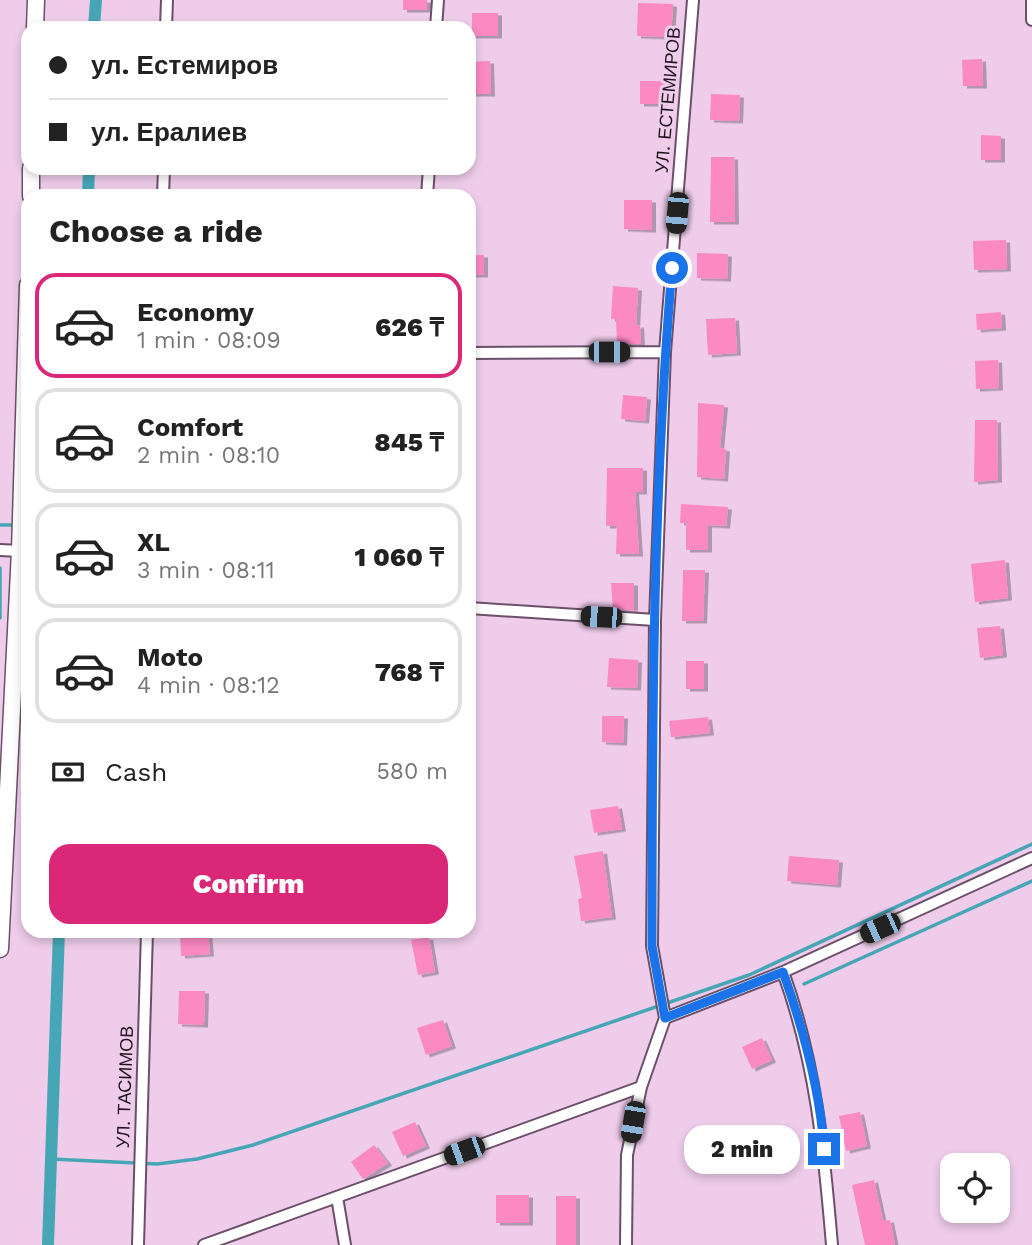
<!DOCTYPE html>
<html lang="en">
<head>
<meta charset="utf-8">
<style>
  :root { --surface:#fff; --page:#f2f2f2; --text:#222; --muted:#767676; --line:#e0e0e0; --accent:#db2777 }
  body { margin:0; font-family:"Work Sans",sans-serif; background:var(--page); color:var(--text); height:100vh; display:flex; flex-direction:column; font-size:26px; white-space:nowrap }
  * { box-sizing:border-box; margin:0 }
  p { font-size:23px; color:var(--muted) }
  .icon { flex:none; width:38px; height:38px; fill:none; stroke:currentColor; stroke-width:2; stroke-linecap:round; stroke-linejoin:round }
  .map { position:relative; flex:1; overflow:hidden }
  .side { position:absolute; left:21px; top:189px; width:455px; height:749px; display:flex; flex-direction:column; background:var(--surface); border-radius:21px; box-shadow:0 4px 10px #0003 }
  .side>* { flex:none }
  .guide { position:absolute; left:21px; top:21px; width:455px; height:154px; border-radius:21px; box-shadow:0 4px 10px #0003; display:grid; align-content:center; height:154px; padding:0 28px; background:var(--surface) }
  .tools { position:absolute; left:940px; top:1153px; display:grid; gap:14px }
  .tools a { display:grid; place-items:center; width:70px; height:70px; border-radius:14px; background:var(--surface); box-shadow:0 4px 10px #0003; font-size:35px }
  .end { position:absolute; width:32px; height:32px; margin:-16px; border:9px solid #1a73e8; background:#fff; box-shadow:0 0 0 4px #fff }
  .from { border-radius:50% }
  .bubble { position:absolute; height:49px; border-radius:21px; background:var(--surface); box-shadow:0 4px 10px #0003; font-size:23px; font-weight:800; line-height:49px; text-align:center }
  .car { position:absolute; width:21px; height:42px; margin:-21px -10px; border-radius:9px; box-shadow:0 0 5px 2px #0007; background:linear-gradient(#222 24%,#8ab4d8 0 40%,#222 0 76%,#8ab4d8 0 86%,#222 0) }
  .guide b { display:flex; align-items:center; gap:24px; height:66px; font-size:26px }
  .guide b+b { border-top:2px solid var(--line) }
  .guide i { width:18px; height:18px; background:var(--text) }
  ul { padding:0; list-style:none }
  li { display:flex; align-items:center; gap:21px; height:105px; margin:0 14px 10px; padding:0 14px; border:4px solid var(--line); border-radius:21px }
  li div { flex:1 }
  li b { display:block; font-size:26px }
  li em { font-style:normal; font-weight:800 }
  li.current { border-color:var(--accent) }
  li>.icon { width:63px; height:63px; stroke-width:1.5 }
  h2 { padding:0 28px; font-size:32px; line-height:84px }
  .pay { display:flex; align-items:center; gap:18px; height:77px; padding:0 28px; font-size:26px }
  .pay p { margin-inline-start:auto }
  .primary-button { display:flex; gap:14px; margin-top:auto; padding:14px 28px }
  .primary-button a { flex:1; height:80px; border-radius:21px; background:var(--accent); color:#fff; font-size:28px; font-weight:800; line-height:80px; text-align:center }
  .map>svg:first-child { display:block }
</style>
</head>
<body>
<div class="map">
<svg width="1032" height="1245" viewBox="0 0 1032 1245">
  <defs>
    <filter id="shadow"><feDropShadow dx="4" dy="2.5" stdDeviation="0" flood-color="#0004"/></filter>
  </defs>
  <rect width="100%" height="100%" fill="#eeccea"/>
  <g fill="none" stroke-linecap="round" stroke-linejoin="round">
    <path stroke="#47a6b6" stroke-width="3.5" d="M0 525H15
      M0 568V618
      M804 984 1032 881
      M51 1159 157 1164 197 1159 253 1145 749 975 1032 844"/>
    <path stroke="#47a6b6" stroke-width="12" d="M94 28 96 0
      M88 196 89 168
      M48 1245 59 931"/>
  </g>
  <path fill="#fb89c2" filter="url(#shadow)" d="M403 0H427V10H403Z
    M638 3 673 4 671 37 637 36Z
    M472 13H498V36H472Z
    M982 59 983 86H963L962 60Z
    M490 61 491 94H469V62Z
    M640 81H664V104H640Z
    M711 94 740 95 739 121 710 120Z
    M981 135 1001 136V160H981Z
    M711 157H734L735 222H710Z
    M624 200H652V230L624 229Z
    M1006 240 1007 269 974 270 973 241Z
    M697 253 728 254 727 279 697 278Z
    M469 255H484V275H469Z
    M613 286 638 288 636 326 640 325 641 344H617L616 319H611Z
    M1001 312 1002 328 977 330 976 314Z
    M735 318 737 353 708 355 706 319Z
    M998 360 999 388 976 389 975 361Z
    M623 395 647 397 645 421 621 419Z
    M698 403 724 405 720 448 726 449 724 479 697 477Z
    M975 420H997L998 480 974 482Z
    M607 468H643V492H635L639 554H616L617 526H606Z
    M681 504 728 507 726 526 708 525V550H686V523H680Z
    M1005 560 1008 598 975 602 971 564Z
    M683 570H705L703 621H682Z
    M611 583H634V610L642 611 613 609Z
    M1000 626 1003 655 980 658 977 628Z
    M609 658 638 660 637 688 607 687Z
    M686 661H704V689H686Z
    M602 716H624L623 743 602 742Z
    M708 717 710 733 671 737 669 721Z
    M618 806 622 829 594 833 590 810Z
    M603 851 612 917 581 921 578 899 582 898 574 856Z
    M789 856 839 860 837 885 787 881Z
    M180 931H208L210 954 181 956Z
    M429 937 435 972 418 975 411 940Z
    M179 991H205L204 1025 178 1024Z
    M443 1020 452 1046 426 1055 417 1028Z
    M762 1038 772 1060 752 1069 742 1047Z
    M860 1112 867 1146 846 1151 839 1116Z
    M415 1122 426 1146 403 1156 392 1132Z
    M374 1145 388 1163 363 1179 351 1162Z
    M874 1180 883 1221 890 1220 895 1245H865L852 1185Z
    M496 1195H529V1223H496Z
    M556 1196H576V1245H556Z"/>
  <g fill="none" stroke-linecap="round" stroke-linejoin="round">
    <defs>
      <path id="minor" d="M1032 0V20
        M166 28 167 0
        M436 28 438 0
        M163 196 164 168
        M427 196 429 168
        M469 353 665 352
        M0 550 20 551
        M469 608 655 620
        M783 972C816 1063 824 1150 832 1245
        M665 1018 783 972 1032 858
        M337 1197 345 1245
        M138 1245 147 931
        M204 1245 641 1087
        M626 1245 627 1155 641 1087 665 1018 652 946 655 620 665 352 693 0"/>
      <path id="secondary" d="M35 28 36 0
        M31 196V168
        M0 949 20 551 28 285"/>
    </defs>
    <use href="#minor" stroke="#6c4f69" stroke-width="14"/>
    <use href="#secondary" stroke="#6c4f69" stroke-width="19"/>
    <use href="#minor" stroke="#fff" stroke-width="10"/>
    <use href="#secondary" stroke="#fff" stroke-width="16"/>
  </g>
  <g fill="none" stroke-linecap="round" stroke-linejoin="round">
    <path stroke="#1a73e8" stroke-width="9" d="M672 268C653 494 652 720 652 946L665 1018 783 972C803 1028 820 1089 824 1149"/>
  </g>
  <g text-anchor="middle" stroke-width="6" stroke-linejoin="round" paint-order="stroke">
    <g font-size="18" fill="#20141e" stroke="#eeccea">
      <text transform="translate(668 100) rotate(-85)" y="6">УЛ. ЕСТЕМИРОВ</text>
      <text transform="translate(125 1087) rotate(-88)" y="6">УЛ. ТАСИМОВ</text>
    </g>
  </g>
</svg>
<div class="tools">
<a><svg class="icon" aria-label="locate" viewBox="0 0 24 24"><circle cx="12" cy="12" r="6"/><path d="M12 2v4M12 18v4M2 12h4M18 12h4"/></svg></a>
</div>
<i class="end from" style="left:672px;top:268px"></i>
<i class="end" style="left:824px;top:1149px"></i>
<div class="bubble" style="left:684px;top:1125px;width:116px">2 min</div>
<i class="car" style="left:677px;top:213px;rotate:185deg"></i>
<i class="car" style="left:609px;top:352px;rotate:90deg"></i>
<i class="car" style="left:601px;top:617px;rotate:273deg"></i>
<i class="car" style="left:880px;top:928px;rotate:246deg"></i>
<i class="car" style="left:633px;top:1122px;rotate:190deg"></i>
<i class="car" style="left:464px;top:1151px;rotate:250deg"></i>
<div class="guide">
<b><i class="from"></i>ул. Естемиров</b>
<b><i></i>ул. Ералиев</b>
</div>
<section class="side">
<h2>Choose a ride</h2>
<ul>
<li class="current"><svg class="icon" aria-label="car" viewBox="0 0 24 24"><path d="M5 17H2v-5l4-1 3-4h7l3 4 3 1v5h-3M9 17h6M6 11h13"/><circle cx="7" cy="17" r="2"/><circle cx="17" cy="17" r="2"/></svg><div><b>Economy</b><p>1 min · 08:09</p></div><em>626 ₸</em></li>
<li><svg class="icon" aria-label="car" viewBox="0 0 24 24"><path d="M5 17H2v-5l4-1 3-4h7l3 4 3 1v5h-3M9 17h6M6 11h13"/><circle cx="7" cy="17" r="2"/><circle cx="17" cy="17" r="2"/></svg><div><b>Comfort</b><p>2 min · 08:10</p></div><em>845 ₸</em></li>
<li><svg class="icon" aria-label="car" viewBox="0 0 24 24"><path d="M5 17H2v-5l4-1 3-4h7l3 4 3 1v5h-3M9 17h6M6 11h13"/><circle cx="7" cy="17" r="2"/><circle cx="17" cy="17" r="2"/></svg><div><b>XL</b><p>3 min · 08:11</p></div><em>1 060 ₸</em></li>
<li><svg class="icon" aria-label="car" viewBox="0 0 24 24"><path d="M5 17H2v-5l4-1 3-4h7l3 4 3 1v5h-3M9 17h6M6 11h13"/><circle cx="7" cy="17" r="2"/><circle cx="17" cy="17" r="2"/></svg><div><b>Moto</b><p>4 min · 08:12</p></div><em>768 ₸</em></li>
</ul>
<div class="pay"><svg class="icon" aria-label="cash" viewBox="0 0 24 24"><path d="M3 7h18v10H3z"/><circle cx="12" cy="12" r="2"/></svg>Cash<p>580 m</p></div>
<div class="primary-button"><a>Confirm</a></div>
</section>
</div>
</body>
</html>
